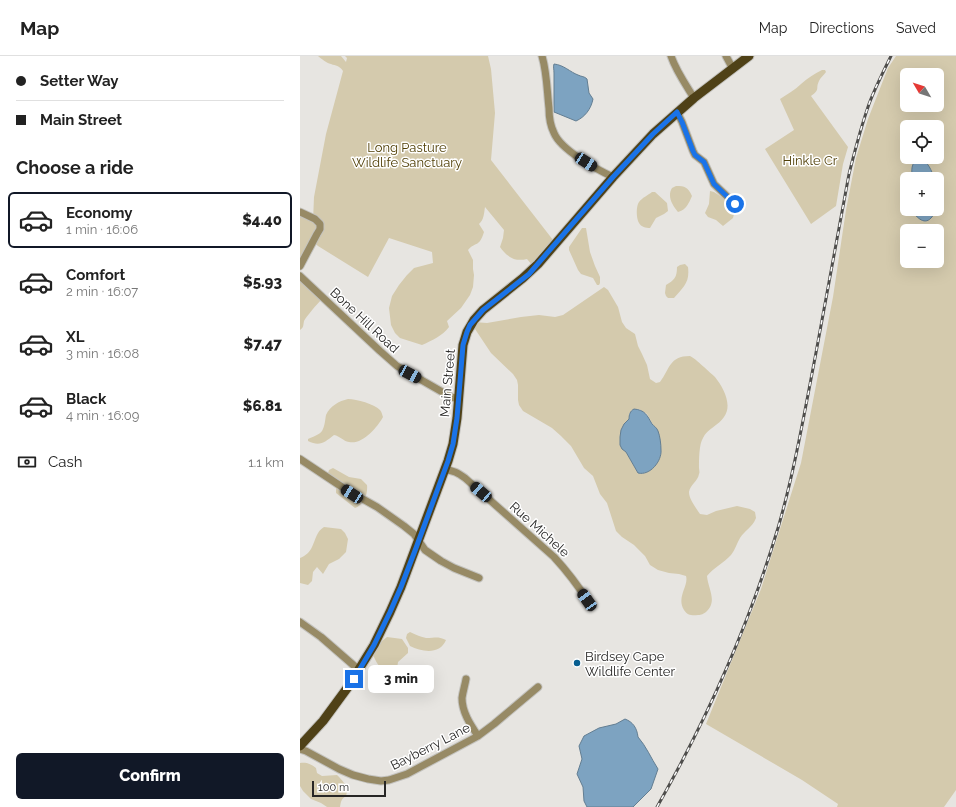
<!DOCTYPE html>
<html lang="en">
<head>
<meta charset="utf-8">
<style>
  :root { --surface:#fff; --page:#f6f6f6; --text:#222; --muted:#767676; --line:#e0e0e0; --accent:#111827 }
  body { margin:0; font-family:Raleway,sans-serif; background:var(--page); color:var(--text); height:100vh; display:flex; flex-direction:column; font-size:15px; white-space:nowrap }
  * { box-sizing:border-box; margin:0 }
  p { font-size:13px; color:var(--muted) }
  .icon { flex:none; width:22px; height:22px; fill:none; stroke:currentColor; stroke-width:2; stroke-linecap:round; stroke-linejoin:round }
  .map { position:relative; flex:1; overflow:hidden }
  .details { display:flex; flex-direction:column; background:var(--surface); width:300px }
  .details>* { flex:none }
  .top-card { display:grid; align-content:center; height:88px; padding:0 16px; background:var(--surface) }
  .needle { width:26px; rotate:309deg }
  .buttons { position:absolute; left:600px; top:12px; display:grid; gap:8px }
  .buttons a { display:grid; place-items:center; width:44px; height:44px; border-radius:6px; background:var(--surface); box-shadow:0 4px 16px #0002; font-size:20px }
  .scale { position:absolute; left:12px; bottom:10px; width:74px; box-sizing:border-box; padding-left:4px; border:2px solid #272625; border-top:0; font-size:11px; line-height:14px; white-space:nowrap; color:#272625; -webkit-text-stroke:3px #fff; paint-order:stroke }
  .end { position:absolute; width:18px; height:18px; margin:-9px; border:5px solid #1a73e8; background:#fff; box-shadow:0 0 0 2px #fff }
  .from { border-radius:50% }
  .bubble { position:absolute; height:28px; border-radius:6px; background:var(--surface); box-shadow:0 4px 16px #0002; font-size:13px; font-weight:800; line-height:28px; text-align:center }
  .car { position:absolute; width:12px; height:24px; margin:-12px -6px; border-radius:5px; box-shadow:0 0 3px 1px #0007; background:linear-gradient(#222 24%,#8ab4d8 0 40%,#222 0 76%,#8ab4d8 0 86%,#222 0) }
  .top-card b { display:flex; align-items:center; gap:14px; height:38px; font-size:15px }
  .top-card b+b { border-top:1px solid var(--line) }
  .top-card i { width:10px; height:10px; background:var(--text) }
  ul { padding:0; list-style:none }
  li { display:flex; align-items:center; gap:12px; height:56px; margin:0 8px 6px; padding:0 8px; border:2px solid transparent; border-radius:6px }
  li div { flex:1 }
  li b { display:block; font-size:15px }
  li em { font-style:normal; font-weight:800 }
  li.selected { border-color:var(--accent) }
  li>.icon { width:36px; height:36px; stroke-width:1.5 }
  h2 { padding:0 16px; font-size:18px; line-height:48px }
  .pay { display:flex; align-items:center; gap:10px; height:44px; padding:0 16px; font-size:15px }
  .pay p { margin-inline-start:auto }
  .primary-button { display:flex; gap:8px; margin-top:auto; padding:8px 16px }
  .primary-button a { flex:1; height:46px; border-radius:6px; background:var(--accent); color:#fff; font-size:16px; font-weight:800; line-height:46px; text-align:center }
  header { display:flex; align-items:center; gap:24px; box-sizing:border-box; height:56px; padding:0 20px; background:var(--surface); border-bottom:1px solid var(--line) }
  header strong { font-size:19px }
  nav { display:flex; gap:22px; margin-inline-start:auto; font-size:14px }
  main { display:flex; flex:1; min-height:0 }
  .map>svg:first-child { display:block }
</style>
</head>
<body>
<header>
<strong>Map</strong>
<nav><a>Map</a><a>Directions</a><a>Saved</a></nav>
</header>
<main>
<section class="details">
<div class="top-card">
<b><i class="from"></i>Setter Way</b>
<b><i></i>Main Street</b>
</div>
<h2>Choose a ride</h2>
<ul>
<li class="selected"><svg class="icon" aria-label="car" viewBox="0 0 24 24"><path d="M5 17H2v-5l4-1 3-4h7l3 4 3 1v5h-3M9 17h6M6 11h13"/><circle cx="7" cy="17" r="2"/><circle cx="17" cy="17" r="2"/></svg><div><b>Economy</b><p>1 min · 16:06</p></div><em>$4.40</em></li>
<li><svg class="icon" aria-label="car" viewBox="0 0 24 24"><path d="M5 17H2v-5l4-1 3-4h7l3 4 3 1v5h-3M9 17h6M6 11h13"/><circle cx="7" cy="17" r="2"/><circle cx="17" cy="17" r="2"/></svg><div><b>Comfort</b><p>2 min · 16:07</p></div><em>$5.93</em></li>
<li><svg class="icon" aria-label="car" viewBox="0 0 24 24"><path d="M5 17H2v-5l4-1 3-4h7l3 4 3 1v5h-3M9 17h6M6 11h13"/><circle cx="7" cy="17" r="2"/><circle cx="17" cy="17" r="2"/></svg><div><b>XL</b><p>3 min · 16:08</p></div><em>$7.47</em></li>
<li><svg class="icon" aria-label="car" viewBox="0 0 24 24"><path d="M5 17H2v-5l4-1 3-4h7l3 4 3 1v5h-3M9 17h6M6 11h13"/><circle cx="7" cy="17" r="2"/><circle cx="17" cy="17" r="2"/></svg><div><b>Black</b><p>4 min · 16:09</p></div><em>$6.81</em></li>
</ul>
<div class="pay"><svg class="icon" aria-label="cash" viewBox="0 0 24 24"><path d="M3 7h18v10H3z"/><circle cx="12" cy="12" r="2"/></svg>Cash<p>1.1 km</p></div>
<div class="primary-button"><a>Confirm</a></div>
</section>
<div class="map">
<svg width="656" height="751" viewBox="0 0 656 751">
  <rect width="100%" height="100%" fill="#e7e5e1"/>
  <path fill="#d4caad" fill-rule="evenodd" d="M18 0H41L46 6 47 2 45 0H188L191 13 195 57 191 104 253 184 232 209 227 203C215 206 207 201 200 191L203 182 204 174 185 151C184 157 184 164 179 168L184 176C179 192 176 185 168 194L173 204V213L174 219 173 231 170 239 161 252 147 265 149 271C142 280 133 284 122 289L100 282 95 277 91 269 89 252 92 240 99 229 107 219 114 212 133 207 132 196 89 182 68 221 18 190 10 183 0 203V159L13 165 14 141 26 78 43 15C39 9 36 10 31 8 26 7 22 3 18 0Z
    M596 0H656V734L644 751H537L538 748 502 724 406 668 461 533 501 407 533 241 546 154 556 102 568 63 588 12ZM607 19H637V49H607ZM607 71H637V101H607ZM607 123H637V153H607ZM607 175H637V205H607Z
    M522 14H525L526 16C524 19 520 22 519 25 515 33 521 33 511 40L548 91 543 108 536 150 511 168 465 93 494 74 480 43C487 38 495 34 501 28 508 22 514 18 522 14Z
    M376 130C385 130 388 131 392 140 389 147 386 154 378 156 372 149 367 140 372 132Z
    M410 135 414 136 431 147 434 158 433 162 423 170 416 164 408 161 405 157 409 148Z
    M352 136H355L367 147 368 155 364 158 356 162 350 172C346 172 341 171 339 167 336 162 336 150 339 146 342 142 348 139 352 136Z
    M282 172H286L290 196 295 210 300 221V227L299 229H297L293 222 281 218 278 214 269 194V191Z
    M385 208 388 211C390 227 383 231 374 242H368L366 240 365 237 366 229C374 224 377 222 377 211L380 209Z
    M0 224 21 244C17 248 6 261 4 265 3 270 4 271 0 274Z
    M304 231 308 234 318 251 322 266 326 272 335 278 338 290 342 298 347 309 350 323 356 327 360 326C370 313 369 300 390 300 396 303 399 307 404 311 408 315 412 318 415 321 423 331 433 349 424 361 419 369 407 373 403 382 399 388 399 404 399 412 399 414 400 416 399 418 398 425 390 429 389 436 389 443 396 452 400 458L407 459 416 455 437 450 450 453 455 456 456 462C452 472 445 474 440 482 437 487 435 494 431 499 424 507 413 512 407 520 408 533 418 545 406 556 403 558 402 559 398 559 392 560 387 559 384 554 376 541 389 530 386 520L379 518 369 517 358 514 350 509 345 500 334 489 322 481 316 475 307 447 300 438 293 420 284 412 271 390 261 380 252 372 223 355 219 349 218 344V329L217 324 213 318 191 297 173 270 174 266 187 267 221 261 239 259 255 261 263 259ZM339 353 347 358 352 367 357 374 350 414C346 417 342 418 338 417L326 396 324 368 329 363V358L332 354Z
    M48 343C57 343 74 348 80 354 82 356 82 359 83 361 77 372 62 389 49 386 43 385 40 380 34 379 25 386 20 391 8 385V383C12 381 19 379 22 375 25 370 25 364 26 359 30 350 39 345 48 343Z
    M33 412 49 421 61 423 67 429C68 438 64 449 55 452L36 437V431L27 420 29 414Z
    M24 471 41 473 45 477 48 483 46 496 39 503 29 508 23 518 17 511 13 516 12 525 8 529 0 527V502C5 500 10 496 12 491 16 483 16 476 24 471Z
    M110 576C116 579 121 581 126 582 136 582 137 580 146 584 140 599 122 596 110 590L106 582 107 578Z
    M87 581 102 583 108 592V597L98 606 97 613C82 617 79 612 73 599L82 585Z
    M0 707C7 706 11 708 16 712L17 717 22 720 37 719C43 725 49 731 46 740 41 743 41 746 40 751H27L21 747 11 743 3 735 0 730Z"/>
  <path fill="#7da3c1" stroke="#637e92" d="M254 8C264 9 270 16 278 19 282 21 284 20 287 23L289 37 293 43C291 53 285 61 276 65L254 56C254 43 254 30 254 17 254 13 253 11 254 8Z
    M619 103C629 105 631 115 635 123H612C612 114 610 107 619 103Z
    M611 153H634C634 157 634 159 631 162 624 170 615 160 611 153Z
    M334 353C345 354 347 359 352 368 354 370 357 372 358 375 360 380 361 388 361 394 362 405 350 420 338 417L326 396 322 393 320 389V381L321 374 324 368 329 363C329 359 330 355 334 353Z
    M325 663C333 666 337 672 338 681 346 690 351 702 358 713L351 733 333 751H287L284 745 283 731 277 718 282 703 279 690 284 680 299 672 316 668Z"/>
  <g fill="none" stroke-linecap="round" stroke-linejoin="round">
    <defs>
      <path id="minor" d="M242 0C247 17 247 35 249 52 249 60 250 69 254 77 261 94 296 113 313 121
        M371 0C376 15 386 29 394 42
        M426 0 433 13
        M377 56 382 66 393 95 395 99 404 106 414 128 435 148
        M0 156 15 163 20 168V173L17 178 0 210
        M0 220 80 295 97 310 151 341 159 343
        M0 403 45 433 77 451 104 470 114 478 125 494 141 505 154 512 179 522
        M145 414C153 414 158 417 165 422L254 501C268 516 279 531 290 548
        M0 566 21 581 59 614
        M166 623C165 629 163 635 162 642 162 656 170 668 178 680
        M0 693 6 695 39 713 53 719 68 723 81 725 89 724 107 718 120 711 178 680 194 668 238 631"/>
      <path id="major" d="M0 690 23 665 48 631 74 589 90 556 101 531 148 405 153 388 157 362 163 289 167 276 174 264 183 254 223 222 238 208 313 121 353 78 394 42 449 0"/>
    </defs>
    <use href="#minor" stroke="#c4c3bf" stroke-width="9"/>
    <use href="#major" stroke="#c4c3bf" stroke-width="11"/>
    <use href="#minor" stroke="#978a65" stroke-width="7"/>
    <use href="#major" stroke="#4f4117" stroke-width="9"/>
    <defs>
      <path id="rail" d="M357 751C407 663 449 569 478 472 494 417 504 359 515 302 526 241 538 179 549 118 555 94 561 71 569 48 575 32 583 16 591 0"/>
    </defs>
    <use href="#rail" stroke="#4e4d4b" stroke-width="3"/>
    <use href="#rail" stroke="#fff" stroke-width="1.5" stroke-dasharray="4.5" stroke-linecap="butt"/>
  </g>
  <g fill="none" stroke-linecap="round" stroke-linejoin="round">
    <path stroke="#1a73e8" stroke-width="5" d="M54 623 74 589 90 556 101 531 116 492 148 405 153 388 157 362 163 289 167 276 170 269 183 254 229 218 313 121 353 78 377 56 382 66 393 95 395 99 404 106 414 128 435 148"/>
  </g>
  <circle fill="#075e90" stroke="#fff" stroke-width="1.5" cx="277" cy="607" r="4"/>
  <g text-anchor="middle" stroke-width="3" stroke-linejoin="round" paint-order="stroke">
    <g font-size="13" fill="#503f06" stroke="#fff">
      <text x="107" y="96">Long Pasture<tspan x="107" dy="15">Wildlife Sanctuary</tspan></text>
      <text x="510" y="109">Hinkle Cr</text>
    </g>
    <g font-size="13" fill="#272625" stroke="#fff">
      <text transform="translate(65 264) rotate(43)" y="5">Bone Hill Road</text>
      <text transform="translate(147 327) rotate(-85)" y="5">Main Street</text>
      <text transform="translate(240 473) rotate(42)" y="5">Rue Michele</text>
      <text transform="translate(130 690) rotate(-27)" y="5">Bayberry Lane</text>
    </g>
    <g font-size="13" fill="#272625" stroke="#fff" text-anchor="start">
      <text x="285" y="605">Birdsey Cape<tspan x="285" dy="15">Wildlife Center</tspan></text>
    </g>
  </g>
</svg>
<div class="buttons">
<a><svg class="needle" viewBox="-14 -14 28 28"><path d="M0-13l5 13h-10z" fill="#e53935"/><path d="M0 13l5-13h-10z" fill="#767676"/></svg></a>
<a><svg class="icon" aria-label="locate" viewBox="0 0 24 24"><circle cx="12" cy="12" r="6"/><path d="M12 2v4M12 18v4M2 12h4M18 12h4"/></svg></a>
<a>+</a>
<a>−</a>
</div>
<div class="scale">100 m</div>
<i class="end from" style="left:435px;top:148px"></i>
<i class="end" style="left:54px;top:623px"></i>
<div class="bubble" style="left:68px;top:609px;width:66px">3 min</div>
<i class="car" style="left:286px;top:106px;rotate:123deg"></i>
<i class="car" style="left:110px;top:318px;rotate:118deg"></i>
<i class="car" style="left:181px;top:436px;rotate:311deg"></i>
<i class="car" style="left:52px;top:438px;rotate:303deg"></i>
<i class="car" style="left:287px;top:544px;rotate:325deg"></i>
</div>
</main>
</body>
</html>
